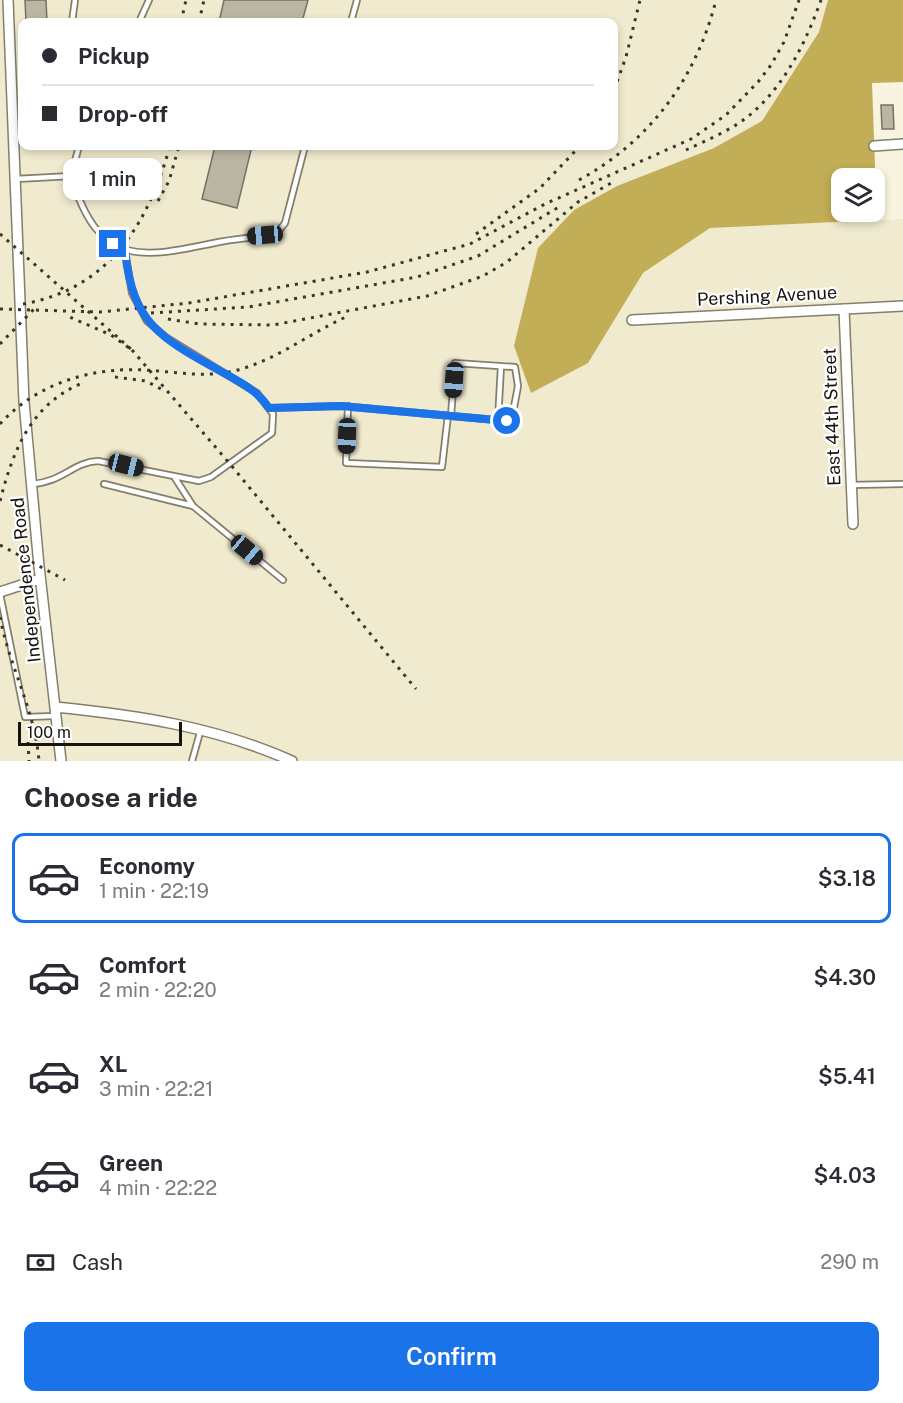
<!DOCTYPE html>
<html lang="en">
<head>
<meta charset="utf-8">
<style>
  :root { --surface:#fff; --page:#f7f7f7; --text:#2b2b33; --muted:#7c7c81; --line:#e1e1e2; --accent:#1a73e8 }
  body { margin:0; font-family:"Public Sans",sans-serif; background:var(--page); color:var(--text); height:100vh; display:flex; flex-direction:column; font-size:22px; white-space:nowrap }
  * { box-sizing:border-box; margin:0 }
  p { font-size:20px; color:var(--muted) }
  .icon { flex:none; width:33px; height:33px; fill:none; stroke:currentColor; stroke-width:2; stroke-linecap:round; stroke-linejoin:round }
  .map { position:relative; height:761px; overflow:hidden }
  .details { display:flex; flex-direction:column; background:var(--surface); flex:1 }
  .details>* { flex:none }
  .top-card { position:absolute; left:18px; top:18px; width:600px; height:132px; border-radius:12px; box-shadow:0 3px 9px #0003; display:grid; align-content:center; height:132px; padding:0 24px; background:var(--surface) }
  .fabs { position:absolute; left:831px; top:168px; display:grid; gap:12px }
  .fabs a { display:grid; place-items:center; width:54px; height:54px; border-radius:12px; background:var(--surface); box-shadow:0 3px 9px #0003; font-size:30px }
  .scale { position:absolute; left:18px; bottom:15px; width:164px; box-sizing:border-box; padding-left:6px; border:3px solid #15140d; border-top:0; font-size:16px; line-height:21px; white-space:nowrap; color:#15140d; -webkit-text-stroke:4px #fff; paint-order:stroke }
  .end { position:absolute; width:27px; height:27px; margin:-14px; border:8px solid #1a73e8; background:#fff; box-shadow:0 0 0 3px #fff }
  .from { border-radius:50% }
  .bubble { position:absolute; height:42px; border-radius:12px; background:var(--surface); box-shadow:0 3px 9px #0003; font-size:20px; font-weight:600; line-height:42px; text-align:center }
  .car { position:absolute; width:18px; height:36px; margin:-18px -9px; border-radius:8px; box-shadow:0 0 4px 2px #0007; background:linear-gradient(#222 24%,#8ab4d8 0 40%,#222 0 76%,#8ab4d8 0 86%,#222 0) }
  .top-card b { display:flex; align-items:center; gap:21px; height:57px; font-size:22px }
  .top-card b+b { border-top:2px solid var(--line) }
  .top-card i { width:15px; height:15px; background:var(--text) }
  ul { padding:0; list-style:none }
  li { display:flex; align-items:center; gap:18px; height:90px; margin:0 12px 9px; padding:0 12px; border:3px solid transparent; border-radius:12px }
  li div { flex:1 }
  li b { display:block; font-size:22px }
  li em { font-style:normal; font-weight:600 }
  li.on { border-color:var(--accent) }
  li>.icon { width:54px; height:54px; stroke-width:1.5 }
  h2 { padding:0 24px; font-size:27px; line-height:72px }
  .pay { display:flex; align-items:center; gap:15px; height:66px; padding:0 24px; font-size:22px }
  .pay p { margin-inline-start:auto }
  .cta { display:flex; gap:12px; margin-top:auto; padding:12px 24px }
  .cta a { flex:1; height:69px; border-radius:12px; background:var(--accent); color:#fff; font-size:24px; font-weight:600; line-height:69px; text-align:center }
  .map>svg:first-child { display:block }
</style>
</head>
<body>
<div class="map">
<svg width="903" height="761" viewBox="0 0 903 761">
  <rect width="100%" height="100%" fill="#f8f4e0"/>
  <path fill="#f0eacf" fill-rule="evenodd" d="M0 0H828L819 32 762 121 714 148 617 186 574 210 538 248 588 363 643 273 710 228 903 219V761H0ZM22 22H614V146H22Z"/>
  <path fill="#c2ae57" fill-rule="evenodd" d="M828 0H903V82L872 83 877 220 710 228 643 273 588 363 531 393 514 346 538 248 574 210 617 186 714 148 762 121 819 32ZM842 178H874V212H842Z"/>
  <path fill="#bab6a3" stroke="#767261" stroke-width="1.5" d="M25 0H46L47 22H26Z
    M224 0H308L302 22H219Z
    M881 105H893L894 129H882Z
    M215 146H252L237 208 202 199Z"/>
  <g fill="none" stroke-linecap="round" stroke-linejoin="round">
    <defs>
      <path id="service" d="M72 22 75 0
        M139 22 149 0
        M351 22 357 0
        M71 176 79 146
        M16 179 71 176C99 267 139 259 219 242 238 238 259 238 278 232L285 223 305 146
        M348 406 346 463 442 467 448 415
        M269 408 341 406 507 421 512 418 518 386 515 367 455 363 451 416
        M498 420 501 366
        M175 478 193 506 283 580
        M32 484C63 482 73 462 98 461L199 481 211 477 272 433 273 414 257 393 167 338 147 321 132 293 125 251
        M104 484 193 506
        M850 485 903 484
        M0 594 25 717 56 716
        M192 761 201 729"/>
      <path id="minor" d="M8 0 24 402 39 566 61 761
        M874 146 903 144
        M844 309 853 524
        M632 320 903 306
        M0 592 40 579
        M55 707C137 715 216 727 292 761"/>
    </defs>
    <use href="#service" stroke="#837f6d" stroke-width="8"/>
    <use href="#minor" stroke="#837f6d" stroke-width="12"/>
    <use href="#service" stroke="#fff" stroke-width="4.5"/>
    <use href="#minor" stroke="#fff" stroke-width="9"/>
    <path stroke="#38372e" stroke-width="3" stroke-dasharray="3 6" stroke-linecap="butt" d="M181 22 186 0
      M199 22 204 0
      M614 90 626 57 640 0
      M686 150C707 140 734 129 751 114 785 85 806 42 821 0
      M579 180C650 141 696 79 716 0
      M158 201 169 181 179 146
      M0 234 132 350 111 335 65 315
      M476 234 540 188 580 146
      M23 304C109 289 148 224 170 146
      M0 309 100 312 189 303 367 272 470 244 545 204 691 139 726 115 758 82 771 65 784 42 799 0
      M151 313 248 307 417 277 478 256 562 205
      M168 319 199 324 273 325 427 296 483 276 507 262 578 202 613 182
      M0 344 35 308
      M132 350 230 464 416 689
      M115 377 146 381 161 389
      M0 424C37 383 92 367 145 370 177 372 209 379 241 369 279 358 312 332 348 316
      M0 501C13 451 30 406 80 384
      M0 545 65 580
      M0 617C9 666 35 710 39 761
      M28 742 29 761"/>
  </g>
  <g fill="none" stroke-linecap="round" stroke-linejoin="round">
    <path stroke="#1a73e8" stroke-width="8" d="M113 244 125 251C133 325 161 338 222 372 240 382 257 390 269 408L341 406 507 421"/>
  </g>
  <g text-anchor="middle" stroke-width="4.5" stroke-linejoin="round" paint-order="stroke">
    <g font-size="18" fill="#15140d" stroke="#fff">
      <text transform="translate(767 296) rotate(-3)" y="6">Pershing Avenue</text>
      <text transform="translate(832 417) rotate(-92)" y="6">East 44th Street</text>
      <text transform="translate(26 580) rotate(-96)" y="6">Independence Road</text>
    </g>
  </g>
</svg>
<div class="fabs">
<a><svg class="icon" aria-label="layers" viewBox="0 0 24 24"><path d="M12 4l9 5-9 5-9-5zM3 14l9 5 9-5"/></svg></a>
</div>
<div class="scale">100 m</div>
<i class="end from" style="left:507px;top:421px"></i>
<i class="end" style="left:113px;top:244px"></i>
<div class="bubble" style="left:63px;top:158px;width:99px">1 min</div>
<i class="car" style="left:265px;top:235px;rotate:265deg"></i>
<i class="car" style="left:454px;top:380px;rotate:184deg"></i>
<i class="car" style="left:347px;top:436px;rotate:182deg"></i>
<i class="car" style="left:126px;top:465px;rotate:104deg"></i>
<i class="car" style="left:247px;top:550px;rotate:130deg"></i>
<div class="top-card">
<b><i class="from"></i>Pickup</b>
<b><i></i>Drop-off</b>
</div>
</div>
<section class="details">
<h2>Choose a ride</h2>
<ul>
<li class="on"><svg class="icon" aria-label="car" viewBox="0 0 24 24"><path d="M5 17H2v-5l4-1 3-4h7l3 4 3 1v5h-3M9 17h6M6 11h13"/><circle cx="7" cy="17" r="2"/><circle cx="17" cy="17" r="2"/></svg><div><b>Economy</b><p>1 min · 22:19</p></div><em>$3.18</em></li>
<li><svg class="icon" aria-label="car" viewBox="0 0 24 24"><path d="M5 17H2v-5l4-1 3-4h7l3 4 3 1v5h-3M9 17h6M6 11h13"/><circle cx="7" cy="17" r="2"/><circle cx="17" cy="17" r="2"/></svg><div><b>Comfort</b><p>2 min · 22:20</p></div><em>$4.30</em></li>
<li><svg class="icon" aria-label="car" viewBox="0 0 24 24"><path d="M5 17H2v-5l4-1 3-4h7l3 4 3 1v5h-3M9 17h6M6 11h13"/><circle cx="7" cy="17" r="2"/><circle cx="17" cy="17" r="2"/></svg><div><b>XL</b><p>3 min · 22:21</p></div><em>$5.41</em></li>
<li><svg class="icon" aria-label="car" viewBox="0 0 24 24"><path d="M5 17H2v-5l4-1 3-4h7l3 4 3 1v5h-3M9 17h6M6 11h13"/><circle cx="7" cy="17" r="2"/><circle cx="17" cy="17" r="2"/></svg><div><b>Green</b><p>4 min · 22:22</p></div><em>$4.03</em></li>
</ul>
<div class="pay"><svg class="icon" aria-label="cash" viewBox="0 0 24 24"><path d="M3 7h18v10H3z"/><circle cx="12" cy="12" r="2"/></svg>Cash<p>290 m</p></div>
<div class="cta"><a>Confirm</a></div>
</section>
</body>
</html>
